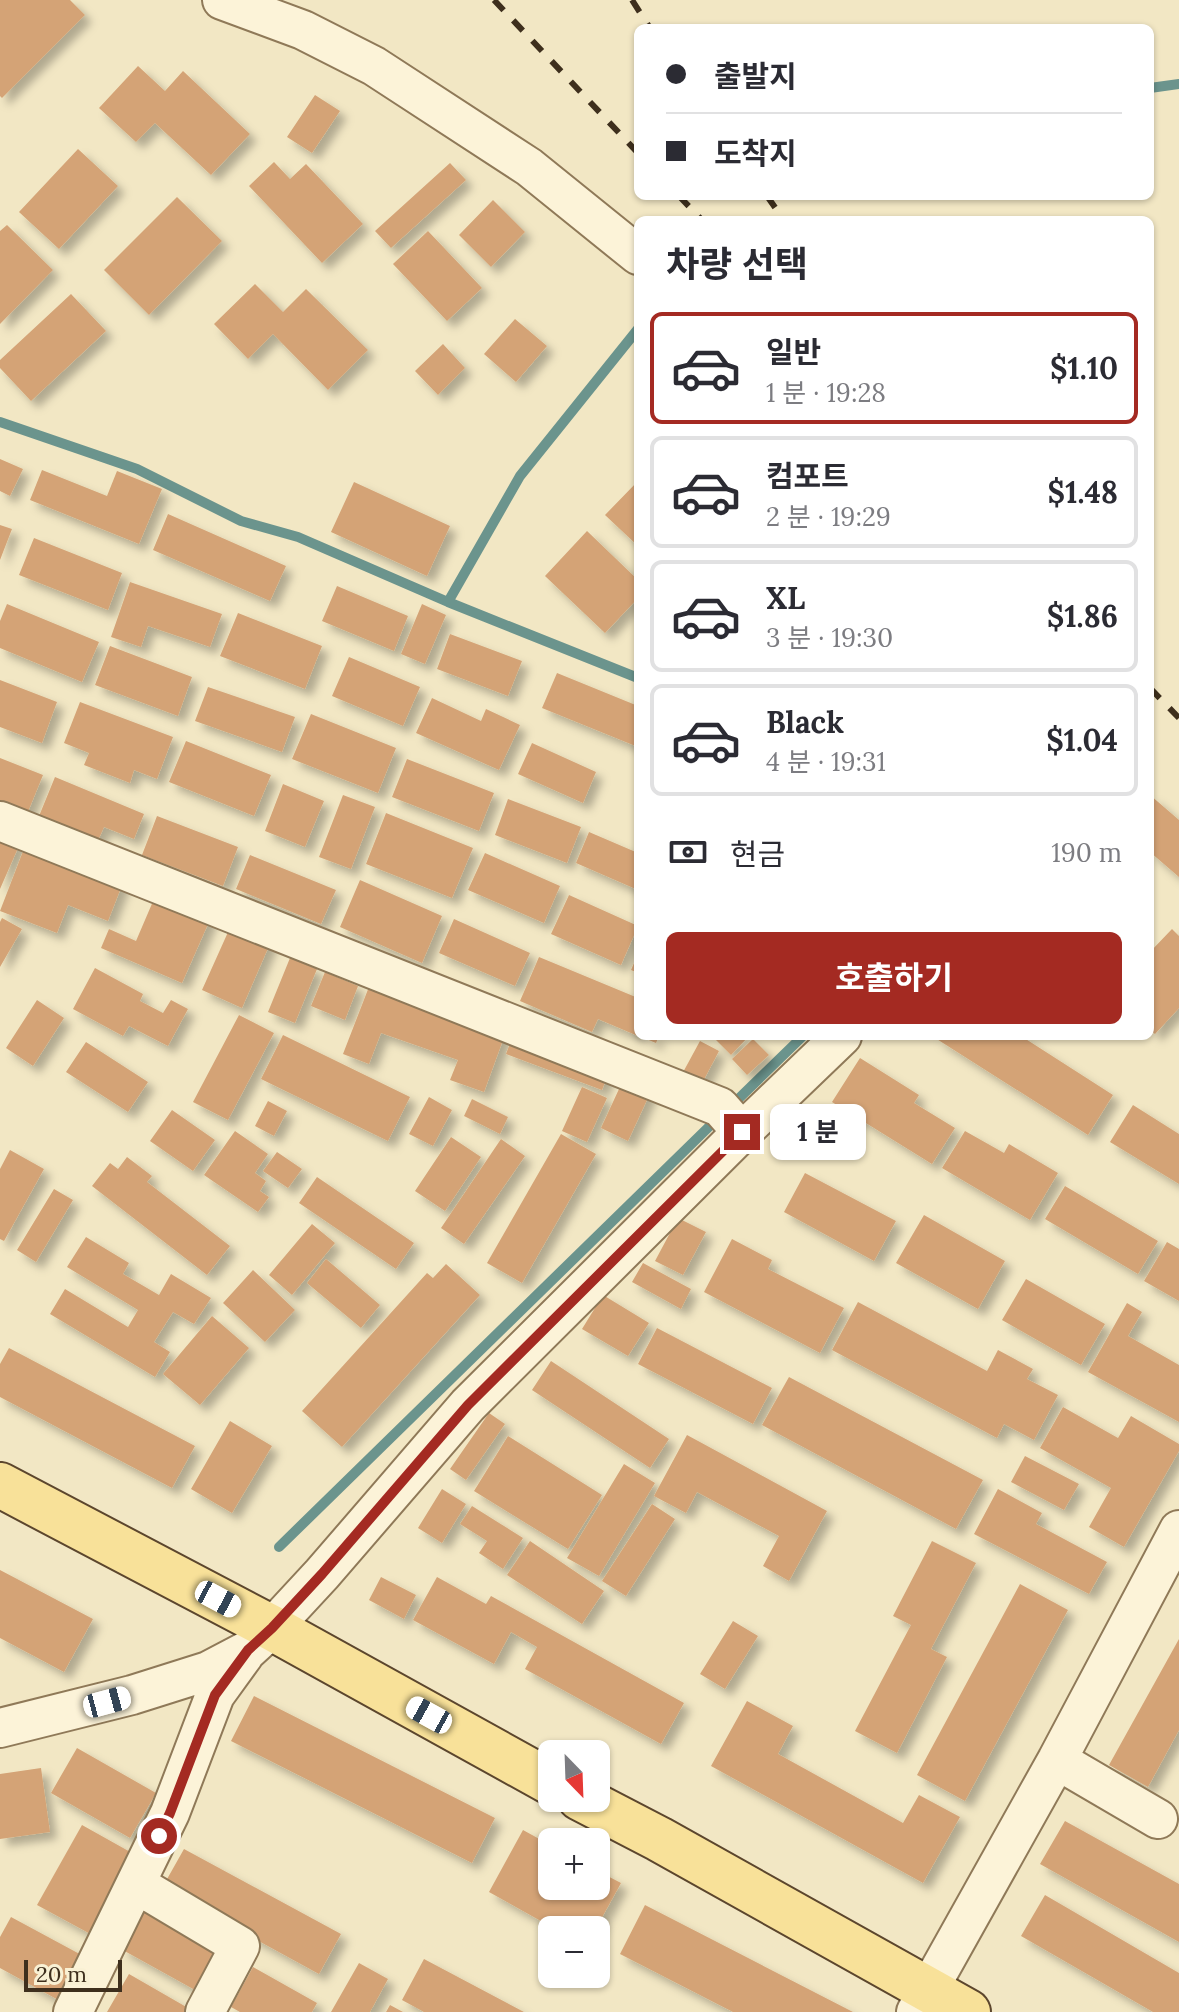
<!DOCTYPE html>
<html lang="ko">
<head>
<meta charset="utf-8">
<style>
  :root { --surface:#fff; --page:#f2f2f3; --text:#2b2b33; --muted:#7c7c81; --line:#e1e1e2; --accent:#a42a22 }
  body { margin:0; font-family:Lora,"Noto Sans KR",serif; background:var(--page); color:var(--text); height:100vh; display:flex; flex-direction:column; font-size:30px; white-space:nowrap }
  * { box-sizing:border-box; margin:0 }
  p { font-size:26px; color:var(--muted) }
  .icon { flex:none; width:44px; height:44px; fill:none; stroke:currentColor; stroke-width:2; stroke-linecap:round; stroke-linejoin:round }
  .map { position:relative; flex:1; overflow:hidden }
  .details { position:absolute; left:634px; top:216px; width:520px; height:824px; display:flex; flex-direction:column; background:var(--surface); border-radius:12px; box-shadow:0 2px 6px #0004 }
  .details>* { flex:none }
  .hud { position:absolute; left:634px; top:24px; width:520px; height:176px; border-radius:12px; box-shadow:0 2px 6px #0004; display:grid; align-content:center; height:176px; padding:0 32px; background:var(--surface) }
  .needle { width:52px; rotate:157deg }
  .controls { position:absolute; left:538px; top:1740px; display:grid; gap:16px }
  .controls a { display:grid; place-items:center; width:72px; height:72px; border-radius:12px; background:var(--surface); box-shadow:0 2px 6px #0004; font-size:40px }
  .scale { position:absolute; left:24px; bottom:20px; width:98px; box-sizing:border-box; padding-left:8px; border:4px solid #3e2f1d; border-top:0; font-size:22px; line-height:28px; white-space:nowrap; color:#3e2f1d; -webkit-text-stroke:6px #f9f1d4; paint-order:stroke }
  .end { position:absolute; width:36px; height:36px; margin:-18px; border:10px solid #a42a22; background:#fff; box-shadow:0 0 0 4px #fff }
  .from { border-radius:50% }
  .bubble { position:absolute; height:56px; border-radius:12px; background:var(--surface); box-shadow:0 2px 6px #0004; font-size:26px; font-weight:700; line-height:56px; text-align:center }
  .car { position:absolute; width:24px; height:48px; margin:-24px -12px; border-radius:10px; box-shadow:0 0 6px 2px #0007; background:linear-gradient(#fff 24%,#345 0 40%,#fff 0 76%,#345 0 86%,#fff 0) }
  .hud b { display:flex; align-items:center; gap:28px; height:76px; font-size:30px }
  .hud b+b { border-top:2px solid var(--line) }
  .hud i { width:20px; height:20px; background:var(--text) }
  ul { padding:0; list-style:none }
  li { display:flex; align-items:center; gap:24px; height:112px; margin:0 16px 12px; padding:0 16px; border:4px solid var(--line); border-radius:12px }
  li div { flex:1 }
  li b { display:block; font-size:30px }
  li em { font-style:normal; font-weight:700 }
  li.active { border-color:var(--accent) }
  li>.icon { width:72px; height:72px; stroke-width:1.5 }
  h2 { padding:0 32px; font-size:36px; line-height:96px }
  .pay { display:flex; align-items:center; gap:20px; height:88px; padding:0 32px; font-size:30px }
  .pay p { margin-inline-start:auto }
  .button { display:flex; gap:16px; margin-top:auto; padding:16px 32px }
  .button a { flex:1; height:92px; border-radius:12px; background:var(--accent); color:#fff; font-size:32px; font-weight:700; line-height:92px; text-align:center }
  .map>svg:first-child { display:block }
</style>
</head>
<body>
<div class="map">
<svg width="1179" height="2012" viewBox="0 0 1179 2012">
  <defs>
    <filter id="shadow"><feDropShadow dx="7" dy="7" stdDeviation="4" flood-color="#0004"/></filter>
  </defs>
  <rect width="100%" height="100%" fill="#f2e7c4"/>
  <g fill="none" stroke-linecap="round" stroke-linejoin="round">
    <path stroke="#6b948d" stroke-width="10" d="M1150 88 1179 84
      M0 422 137 469 241 521 298 537 448 602 520 476 638 329
      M448 602 638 678
      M730 1107 803 1036
      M279 1547 718 1118"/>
  </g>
  <path fill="#d4a376" filter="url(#shadow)" d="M0 0H70L85 15 2 98 0 96Z
    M138 66 165 91 183 71 250 134 211 175 155 123 136 142 99 108Z
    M315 95 340 111 312 153 287 137Z
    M78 149 118 186 59 249 19 212Z
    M274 162 290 179 306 164 363 224 322 263 249 186Z
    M450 163 466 180 391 248 375 231Z
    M177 197 222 241 149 315 104 270Z
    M493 200 525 232 491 267 459 235Z
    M7 225 53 270 0 324V231Z
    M428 231 482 288 447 321 393 264Z
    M255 284 283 312 306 289 368 350 328 390 273 334 248 359 214 324Z
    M71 294 106 331 31 401 0 368V360Z
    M515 319 547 346 516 382 484 354Z
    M443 344 465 368 438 395 415 371Z
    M0 459 23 469 10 496 0 491Z
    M42 470 107 496 117 471 162 489 139 544 30 500Z
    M638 481V546L605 515Z
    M354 482 450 526 427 576 331 532Z
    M168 514 286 566 270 601 153 550Z
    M0 525 12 529 0 560Z
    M587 531 638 580V598L605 633 545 576Z
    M34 538 122 573 108 610 19 575Z
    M130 582 222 614 210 647 148 626 141 647 111 637Z
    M337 586 408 616 394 651 322 621Z
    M7 604 99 642 82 682 0 648V621Z
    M422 604 446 615 425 664 401 654Z
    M238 613 322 646 305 689 220 656Z
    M450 634 522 661 508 696 437 669Z
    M110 646 192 677 178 716 95 685Z
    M349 657 420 687 403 726 332 696Z
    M557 673 638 706V747L542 708Z
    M0 680 57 702 42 743 0 727Z
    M208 687 295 717 282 752 195 721Z
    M432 698 481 721 486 709 520 725 499 770 416 733Z
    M80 702 173 737 157 779 134 770 130 783 84 765 89 753 64 743Z
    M311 714 396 748 378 793 292 759Z
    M186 741 271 775 254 816 169 782Z
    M532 743 596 772 583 803 518 774Z
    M0 758 43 775 25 819 0 809Z
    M407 759 494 793 479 831 392 797Z
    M55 777 144 814 134 839 104 827 96 845 37 821Z
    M283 784 324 801 305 847 265 831Z
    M343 795 375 807 351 869 319 857Z
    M1150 795 1179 820V877L1150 852Z
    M508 799 581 827 567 863 495 835Z
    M386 813 473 848 452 898 366 864Z
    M157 816 238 847 223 886 142 855Z
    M0 832 21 841 0 889Z
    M589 832 638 853V890L576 863Z
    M27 841 124 880 108 921 68 905 57 933 0 911Z
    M485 853 560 886 544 923 468 890Z
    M250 855 336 890 321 924 236 889Z
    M360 880 442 916 422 963 340 927Z
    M157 892 212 915 182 983 101 948 109 929 136 941Z
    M569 895 638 926 621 965 551 934Z
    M2 918 22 929 0 967V922Z
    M454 919 530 953 515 986 439 953Z
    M233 921 272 939 242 1008 202 990Z
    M1172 929 1179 936V1008L1155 1034 1150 1030V952Z
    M638 954V973L631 970Z
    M539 957 638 998V1036L598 1019 592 1032 520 1001Z
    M290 958 317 969 295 1023 268 1012Z
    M95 968 143 994 140 1001 163 1013 171 1000 188 1009 168 1046 129 1026 123 1036 73 1009Z
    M325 972 358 986 345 1020 311 1006Z
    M372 979 507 1029 484 1092 450 1080 458 1060 381 1033 369 1064 343 1054Z
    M37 1000 64 1018 33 1066 6 1048Z
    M239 1015 274 1033 228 1120 193 1102Z
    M514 1033 610 1069 602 1090 506 1054Z
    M283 1035 410 1097 388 1141 261 1079Z
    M639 1036H659L656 1043Z
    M712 1036H749L731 1055Z
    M932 1036H1021L1113 1095 1088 1135Z
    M753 1039 769 1055 747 1075 732 1059Z
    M700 1041 719 1051 700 1087 681 1076Z
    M86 1042 148 1082 128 1112 66 1072Z
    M860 1058 919 1095 914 1103 955 1128 932 1164 832 1102Z
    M625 1076 652 1089 628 1141 601 1128Z
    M582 1087 607 1098 587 1142 562 1131Z
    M429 1097 452 1110 433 1146 409 1134Z
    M472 1099 508 1117 500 1134 464 1116Z
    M268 1101 287 1111 274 1136 255 1126Z
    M1133 1105 1179 1134V1184L1110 1142Z
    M172 1110 215 1140 193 1171 150 1141Z
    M235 1131 268 1154 255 1173 266 1181 260 1191 269 1197 258 1212 204 1175Z
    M965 1131 1004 1153 1009 1144 1058 1173 1030 1220 942 1168Z
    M561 1134 596 1154 522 1283 487 1263Z
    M451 1137 481 1157 445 1211 415 1191Z
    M501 1139 525 1156 464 1244 441 1228Z
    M10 1150 44 1169 4 1241 0 1239V1169Z
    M277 1152 302 1169 288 1188 263 1171Z
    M127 1157 152 1176 147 1182 230 1246 207 1275 92 1186 110 1163 118 1169Z
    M805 1173 896 1221 874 1261 784 1212Z
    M317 1177 414 1243 396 1269 299 1203Z
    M1065 1186 1158 1241 1138 1274 1045 1219Z
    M54 1189 73 1200 36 1262 17 1250Z
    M924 1215 1005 1261 978 1309 896 1263Z
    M678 1218 706 1232 683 1275 655 1261Z
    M312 1224 335 1243 292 1295 269 1275Z
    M86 1237 129 1263 123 1274 159 1295 171 1274 211 1298 194 1324 173 1312 154 1342 170 1352 155 1377 50 1314 65 1289 128 1327 138 1310 67 1267Z
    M732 1239 772 1260 768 1269 844 1308 820 1353 704 1292Z
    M1167 1242 1179 1249V1301L1144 1281Z
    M326 1259 380 1305 361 1328 307 1283Z
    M643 1263 691 1289 681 1309 632 1282Z
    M446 1264 480 1295 342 1447 302 1411 427 1273 433 1278Z
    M253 1270 295 1310 265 1342 223 1303Z
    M1026 1279 1105 1324 1081 1365 1002 1320Z
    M603 1295 649 1323 628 1356 582 1329Z
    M858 1302 987 1371 998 1350 1033 1369 1027 1379 1058 1395 1034 1440 1004 1424 997 1438 832 1350Z
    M1127 1303 1142 1312 1128 1336 1179 1365V1422L1088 1372Z
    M212 1316 249 1348 200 1405 163 1374Z
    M657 1328 772 1388 753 1424 638 1364Z
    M9 1348 195 1446 172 1488 0 1397V1364Z
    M551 1361 669 1439 650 1468 532 1390Z
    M789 1377 983 1480 956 1529 762 1425Z
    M1063 1407 1118 1438 1131 1416 1179 1444V1451L1124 1547 1089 1527 1111 1488 1040 1448Z
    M489 1413 505 1424 466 1480 450 1469Z
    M230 1421 272 1446 232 1513 191 1489Z
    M687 1435 827 1511 789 1581 763 1566 779 1536 697 1492 686 1513 654 1496Z
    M508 1436 602 1495 568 1549 474 1491Z
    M1025 1456 1079 1484 1064 1510 1011 1482Z
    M624 1464 655 1483 599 1576 567 1558Z
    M442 1489 466 1504 442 1543 418 1528Z
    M998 1489 1042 1513 1036 1524 1107 1562 1089 1594 974 1534Z
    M652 1504 675 1519 626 1596 602 1581Z
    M472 1506 523 1538 503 1569 479 1553 487 1541 460 1524Z
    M530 1541 604 1591 582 1624 507 1575Z
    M932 1541 976 1563 931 1649 947 1657 897 1753 855 1731 911 1625 893 1616Z
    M0 1570 93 1619 64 1672 0 1638Z
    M381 1577 416 1595 404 1619 369 1600Z
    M437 1577 486 1604 491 1596 684 1703 661 1744 525 1669 537 1647 511 1632 494 1664 413 1620Z
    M1020 1584 1068 1610 965 1801 917 1775Z
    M733 1621 758 1636 725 1689 700 1674Z
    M1179 1639V1730L1148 1787 1109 1765Z
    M254 1696 495 1818 472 1863 231 1741Z
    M747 1701 793 1726 778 1754 903 1823 919 1795 960 1817 923 1883 711 1766Z
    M77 1748 156 1793 130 1838 51 1793Z
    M41 1768 50 1832 0 1839V1774Z
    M1065 1821 1179 1884V1942L1040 1864Z
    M82 1825 141 1858 96 1937 37 1905Z
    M523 1830 552 1846V1886H596V1870L621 1883 595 1930H557L489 1892Z
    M184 1849 341 1934 319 1974 162 1888Z
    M1045 1895 1179 1973V2012H1153L1021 1936Z
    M146 1904 229 1951 204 1995 121 1949Z
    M645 1905 853 2012H733L620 1954Z
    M11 1917 87 1958 62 2002 0 1968V1937Z
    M424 1959 524 2012H424L402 2000Z
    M359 1963 388 1979 370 2012H331Z
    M253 1967 317 2003 312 2012H240L231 2007Z
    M129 1974 195 2012H107Z
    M390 2005 403 2012H386Z"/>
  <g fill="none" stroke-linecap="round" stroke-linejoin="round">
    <defs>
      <path id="minor" d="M222 0 303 30 374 66 529 167 638 255
        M0 821 720 1107 742 1132
        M0 1728 132 1695 208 1671 248 1650 272 1628 322 1574 468 1405 742 1132 842 1036
        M1057 1760 1158 1819
        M136 1884 240 1946 205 2012
        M73 2012 170 1813 215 1695 244 1655
        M916 2012 1057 1760 1179 1530"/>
      <path id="major" d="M0 1485 272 1628 552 1783
        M580 1798 659 1839 968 2012"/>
    </defs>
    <use href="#minor" stroke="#8f7958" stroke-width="42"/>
    <use href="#major" stroke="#5c462d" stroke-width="48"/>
    <use href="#minor" stroke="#fcf3d8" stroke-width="38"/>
    <use href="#major" stroke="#f8e199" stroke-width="44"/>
    <path stroke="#3e2f1d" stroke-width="6" stroke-dasharray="14 14" stroke-linecap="butt" d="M494 0 638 153
      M632 0 650 28
      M679 196 702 220
      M767 196 784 220
      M1150 688 1179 718"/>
  </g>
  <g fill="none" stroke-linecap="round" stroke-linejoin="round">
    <path stroke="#a42a22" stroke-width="10" d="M159 1836 170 1813 215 1695 248 1650 272 1628 322 1574 468 1405 742 1132"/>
  </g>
</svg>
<div class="controls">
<a><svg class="needle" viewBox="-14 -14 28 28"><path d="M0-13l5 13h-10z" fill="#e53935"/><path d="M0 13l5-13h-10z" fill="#7c7c81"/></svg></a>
<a>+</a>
<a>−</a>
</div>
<div class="scale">20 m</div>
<i class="end from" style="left:159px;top:1836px"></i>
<i class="end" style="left:742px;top:1132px"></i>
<div class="bubble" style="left:770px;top:1104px;width:96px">1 분</div>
<i class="car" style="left:218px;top:1599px;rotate:118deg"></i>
<i class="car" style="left:107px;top:1702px;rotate:75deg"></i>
<i class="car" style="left:429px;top:1715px;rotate:299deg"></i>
<div class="hud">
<b><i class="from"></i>출발지</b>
<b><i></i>도착지</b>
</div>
<section class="details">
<h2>차량 선택</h2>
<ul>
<li class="active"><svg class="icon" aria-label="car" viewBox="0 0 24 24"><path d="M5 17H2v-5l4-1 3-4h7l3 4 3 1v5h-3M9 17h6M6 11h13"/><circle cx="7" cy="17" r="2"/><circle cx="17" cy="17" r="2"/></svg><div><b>일반</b><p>1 분 · 19:28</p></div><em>$1.10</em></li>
<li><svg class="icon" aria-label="car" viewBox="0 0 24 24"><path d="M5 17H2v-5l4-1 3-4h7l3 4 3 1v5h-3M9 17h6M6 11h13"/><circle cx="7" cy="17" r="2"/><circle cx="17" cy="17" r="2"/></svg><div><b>컴포트</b><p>2 분 · 19:29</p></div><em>$1.48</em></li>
<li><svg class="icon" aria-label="car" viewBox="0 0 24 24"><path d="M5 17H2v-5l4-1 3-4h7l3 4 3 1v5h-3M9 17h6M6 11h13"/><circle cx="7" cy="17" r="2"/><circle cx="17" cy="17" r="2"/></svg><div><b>XL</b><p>3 분 · 19:30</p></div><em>$1.86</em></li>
<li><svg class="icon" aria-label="car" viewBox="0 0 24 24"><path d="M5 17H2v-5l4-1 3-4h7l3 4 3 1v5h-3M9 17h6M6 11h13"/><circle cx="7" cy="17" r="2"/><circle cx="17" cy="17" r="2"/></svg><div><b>Black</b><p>4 분 · 19:31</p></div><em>$1.04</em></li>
</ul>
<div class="pay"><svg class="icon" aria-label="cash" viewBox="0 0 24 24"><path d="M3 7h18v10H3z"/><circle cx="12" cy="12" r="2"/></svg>현금<p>190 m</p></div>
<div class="button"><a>호출하기</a></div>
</section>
</div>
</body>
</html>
